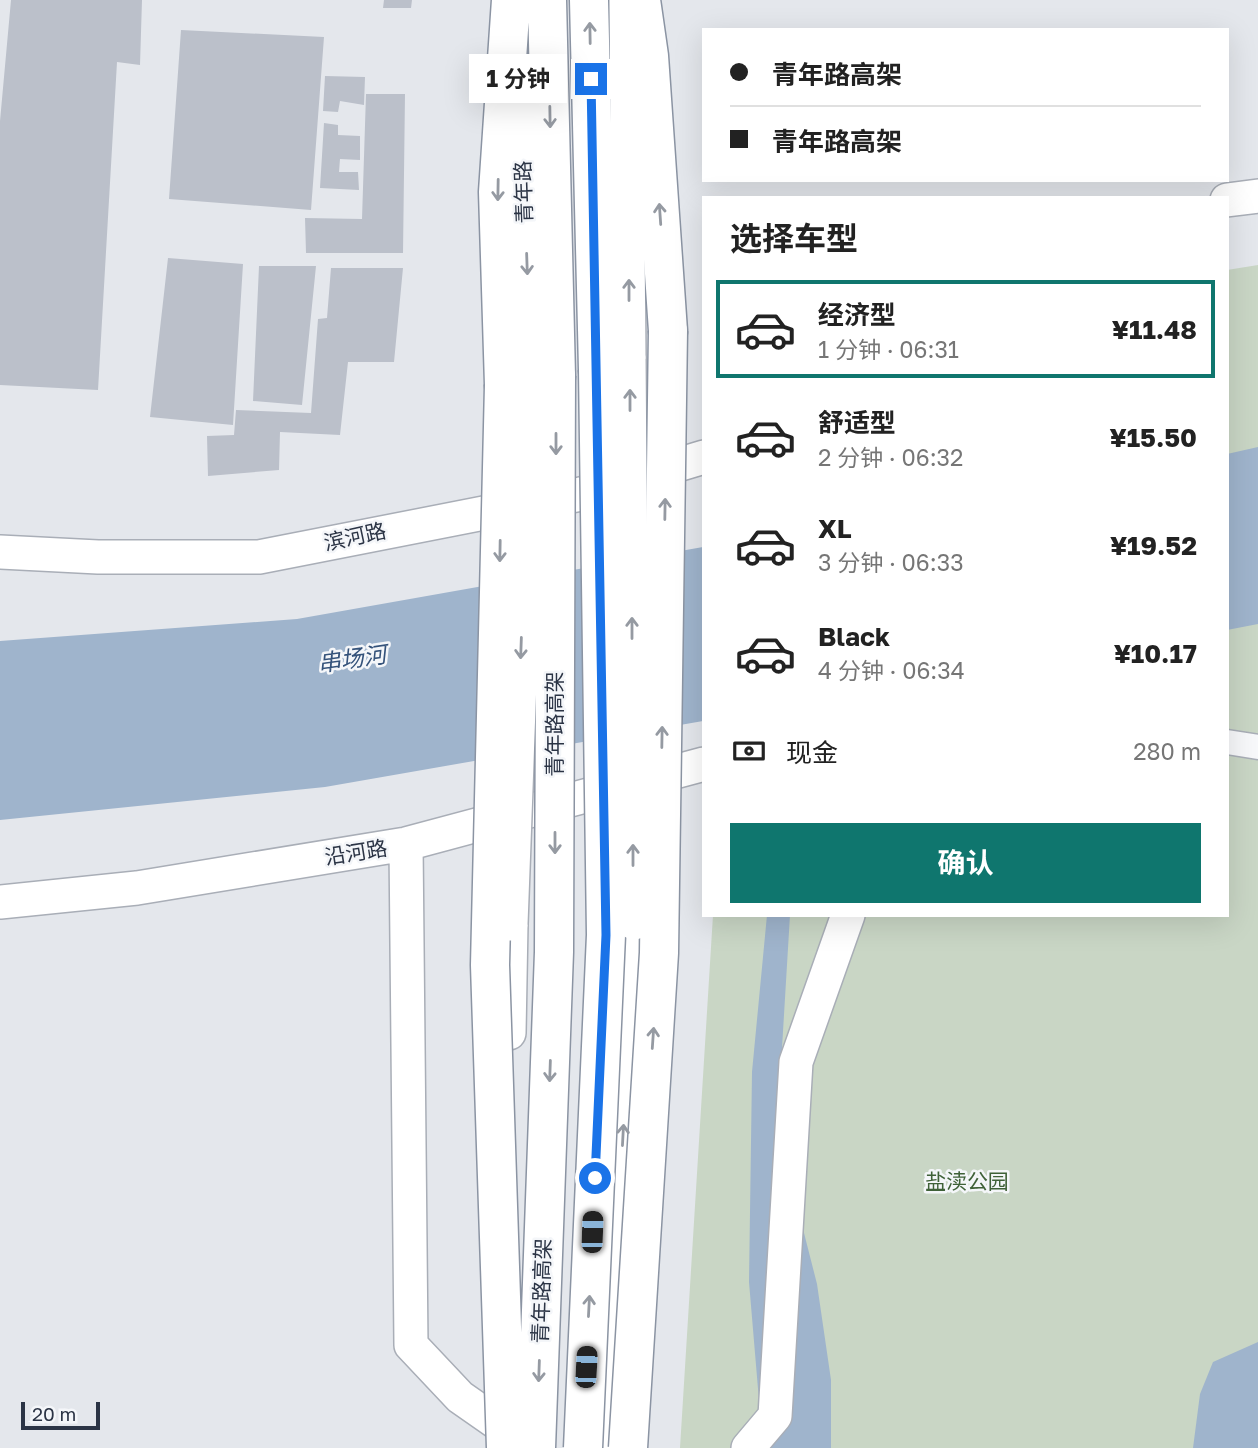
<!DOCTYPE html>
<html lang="zh">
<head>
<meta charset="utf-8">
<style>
  :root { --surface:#fff; --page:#f6f6f6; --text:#222; --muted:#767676; --line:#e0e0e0; --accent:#0f766e }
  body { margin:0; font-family:"Golos Text","Noto Sans SC",sans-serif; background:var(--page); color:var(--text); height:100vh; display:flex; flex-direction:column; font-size:26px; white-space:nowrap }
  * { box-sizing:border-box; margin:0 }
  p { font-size:23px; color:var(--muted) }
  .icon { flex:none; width:38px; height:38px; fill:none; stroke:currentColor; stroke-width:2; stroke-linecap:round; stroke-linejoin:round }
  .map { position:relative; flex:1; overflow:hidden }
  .sheet { position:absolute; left:702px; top:196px; width:527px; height:721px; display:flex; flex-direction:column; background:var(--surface); border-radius:0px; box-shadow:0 7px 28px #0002 }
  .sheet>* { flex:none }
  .banner { position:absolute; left:702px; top:28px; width:527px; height:154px; border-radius:0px; box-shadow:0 7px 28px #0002; display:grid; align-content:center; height:154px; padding:0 28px; background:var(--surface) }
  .scale { position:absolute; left:21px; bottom:18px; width:79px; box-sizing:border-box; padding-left:7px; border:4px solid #2b3445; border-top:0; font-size:19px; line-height:24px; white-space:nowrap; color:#2b3445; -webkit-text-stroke:5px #f4f6f9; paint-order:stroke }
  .end { position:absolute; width:32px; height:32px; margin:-16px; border:9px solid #1a73e8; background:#fff; box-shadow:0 0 0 4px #fff }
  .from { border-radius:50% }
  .bubble { position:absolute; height:49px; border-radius:0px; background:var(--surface); box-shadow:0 7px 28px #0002; font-size:23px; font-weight:700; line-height:49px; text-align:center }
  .car { position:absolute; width:21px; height:42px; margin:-21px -10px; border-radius:9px; box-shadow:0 0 5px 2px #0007; background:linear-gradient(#222 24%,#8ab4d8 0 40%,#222 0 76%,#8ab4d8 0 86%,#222 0) }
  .banner b { display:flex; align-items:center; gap:24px; height:66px; font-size:26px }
  .banner b+b { border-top:2px solid var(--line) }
  .banner i { width:18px; height:18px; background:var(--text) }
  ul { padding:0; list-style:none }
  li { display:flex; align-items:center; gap:21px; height:98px; margin:0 14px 10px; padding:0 14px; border:4px solid transparent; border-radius:0px }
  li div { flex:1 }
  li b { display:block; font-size:26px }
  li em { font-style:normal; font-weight:700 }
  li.selected { border-color:var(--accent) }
  li>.icon { width:63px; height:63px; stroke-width:1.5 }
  h2 { padding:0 28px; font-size:32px; line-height:84px }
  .pay { display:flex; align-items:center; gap:18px; height:77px; padding:0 28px; font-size:26px }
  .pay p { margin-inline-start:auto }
  .cta { display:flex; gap:14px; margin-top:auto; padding:14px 28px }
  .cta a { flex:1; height:80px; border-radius:0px; background:var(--accent); color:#fff; font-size:28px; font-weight:700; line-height:80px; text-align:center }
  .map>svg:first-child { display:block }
</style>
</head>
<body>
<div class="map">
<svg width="1258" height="1448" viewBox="0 0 1258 1448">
  <rect width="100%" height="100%" fill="#e4e7ec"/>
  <path fill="#c9d6c5" d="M1258 265V1448H680L713 915H1227V270Z"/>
  <path fill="#9fb4cc" d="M1258 447V624L1227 630V454Z
    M703 547V721L325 787 0 820V641L297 619Z
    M767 915H790L782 1048 789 1174 817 1284 831 1380V1448H763L749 1282 752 1072Z
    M1258 1342V1448H1193L1200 1394 1213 1362Z"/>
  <path fill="#bbc0ca" d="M11 0H142L140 65 117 62 98 390 0 385V121Z
    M384 0H412L411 8H383Z
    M181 30 324 37 311 210 169 199Z
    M325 76 365 77 364 105 340 101 338 112 323 111Z
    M366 94H405L403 253H306L305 218 362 219Z
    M324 123 338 125V135L360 136V160L340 159 339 172H358L359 190 320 188Z
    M168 258 243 264 233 425 150 417Z
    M259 266H316L302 405 253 401Z
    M331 268H403L394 362H348L340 435 280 432 279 470 208 476 207 436 234 435 236 410 311 413 318 319 327 318Z"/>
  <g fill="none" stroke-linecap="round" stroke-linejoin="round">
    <defs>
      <path id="street" d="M1227 742 1258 747"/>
      <path id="secondary" d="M626 0 629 359
        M520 79 531 384
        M1227 200 1258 196
        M0 552 98 557H259L581 494 704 457
        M406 844 411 1345 460 1397 503 1427
        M0 902 137 888 406 844 704 764
        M509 1033 511 924
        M608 1448 634 923
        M748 1448 775 1416 796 1062 848 915"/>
      <path id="highway" d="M547 0 556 376
        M589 0 598 370
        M641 0 649 56 668 331
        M504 385 498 192 511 0"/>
    </defs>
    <use href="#street" stroke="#a9aeb7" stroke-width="27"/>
    <use href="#secondary" stroke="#a9aeb7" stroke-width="36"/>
    <use href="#highway" stroke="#8b94a3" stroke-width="41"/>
    <use href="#street" stroke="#f7f8fa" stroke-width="24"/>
    <use href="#secondary" stroke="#fff" stroke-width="33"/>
    <use href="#highway" stroke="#fff" stroke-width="38"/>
    <defs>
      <path id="secondary-bridge" d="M629 359 634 923
        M511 924 531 384"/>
      <path id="highway-bridge" d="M504 385 490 965 506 1448
        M536 1448 554 952 556 376
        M583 1448 606 935 598 370
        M628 1448 659 953 668 331"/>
    </defs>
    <use href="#secondary-bridge" stroke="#a9aeb7" stroke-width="36" stroke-linecap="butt"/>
    <use href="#highway-bridge" stroke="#8b94a3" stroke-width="41" stroke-linecap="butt"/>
    <use href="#secondary-bridge" stroke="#fff" stroke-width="33"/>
    <use href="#highway-bridge" stroke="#fff" stroke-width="38"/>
  </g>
  <defs><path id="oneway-shaft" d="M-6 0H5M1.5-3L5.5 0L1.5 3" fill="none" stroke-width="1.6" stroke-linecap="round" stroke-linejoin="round" transform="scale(1.75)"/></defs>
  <g stroke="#959aa2">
    <use href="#oneway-shaft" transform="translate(590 33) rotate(-91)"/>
    <use href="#oneway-shaft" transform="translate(550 117) rotate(89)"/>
    <use href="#oneway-shaft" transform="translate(498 190) rotate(91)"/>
    <use href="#oneway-shaft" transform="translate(660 214) rotate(-94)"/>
    <use href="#oneway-shaft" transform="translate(527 264) rotate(88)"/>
    <use href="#oneway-shaft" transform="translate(629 290) rotate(-90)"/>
    <use href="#oneway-shaft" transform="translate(630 400) rotate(-90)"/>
    <use href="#oneway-shaft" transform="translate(556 444) rotate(90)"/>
    <use href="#oneway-shaft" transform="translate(665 509) rotate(-89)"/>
    <use href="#oneway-shaft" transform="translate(500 551) rotate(91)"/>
    <use href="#oneway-shaft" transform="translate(632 628) rotate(-90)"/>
    <use href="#oneway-shaft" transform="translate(521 648) rotate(92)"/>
    <use href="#oneway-shaft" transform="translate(662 737) rotate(-89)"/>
    <use href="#oneway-shaft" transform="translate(555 843) rotate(90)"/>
    <use href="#oneway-shaft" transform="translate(633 855) rotate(-90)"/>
    <use href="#oneway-shaft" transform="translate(653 1038) rotate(-86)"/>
    <use href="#oneway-shaft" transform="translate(550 1071) rotate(92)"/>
    <use href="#oneway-shaft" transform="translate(623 1135) rotate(-87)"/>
    <use href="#oneway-shaft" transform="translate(589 1306) rotate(-87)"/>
    <use href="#oneway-shaft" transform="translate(539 1371) rotate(92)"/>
  </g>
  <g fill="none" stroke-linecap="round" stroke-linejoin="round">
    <path stroke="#1a73e8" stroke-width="9" d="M591 79 606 935 595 1178"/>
  </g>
  <g text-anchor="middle" stroke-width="5" stroke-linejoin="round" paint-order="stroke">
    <g font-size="21" fill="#2b3445" stroke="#f4f6f9">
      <text transform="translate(524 192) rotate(-92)" y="7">青年路</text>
      <text transform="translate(355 537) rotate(-12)" y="7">滨河路</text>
      <text transform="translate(555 724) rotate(-90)" y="7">青年路高架</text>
      <text transform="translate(356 853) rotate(-9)" y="7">沿河路</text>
      <text transform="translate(542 1291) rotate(-88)" y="7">青年路高架</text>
    </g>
    <g font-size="21" fill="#3f6138" stroke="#f4f6f9">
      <text x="967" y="1189">盐渎公园</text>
    </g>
    <g font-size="23" font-style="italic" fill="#34527a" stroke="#f4f6f9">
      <text transform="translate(352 659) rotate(-8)" y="8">串场河</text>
    </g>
  </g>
</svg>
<div class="scale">20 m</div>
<i class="end from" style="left:595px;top:1178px"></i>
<i class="end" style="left:591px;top:79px"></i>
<div class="bubble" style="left:469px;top:54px;width:98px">1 分钟</div>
<i class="car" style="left:592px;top:1232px;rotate:2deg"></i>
<i class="car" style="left:586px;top:1367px;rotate:3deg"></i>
<div class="banner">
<b><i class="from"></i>青年路高架</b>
<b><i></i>青年路高架</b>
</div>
<section class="sheet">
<h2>选择车型</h2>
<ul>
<li class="selected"><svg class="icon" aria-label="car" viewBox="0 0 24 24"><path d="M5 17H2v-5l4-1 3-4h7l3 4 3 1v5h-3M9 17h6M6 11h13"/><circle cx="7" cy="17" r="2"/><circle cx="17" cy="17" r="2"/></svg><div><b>经济型</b><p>1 分钟 · 06:31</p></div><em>¥11.48</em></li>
<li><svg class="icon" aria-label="car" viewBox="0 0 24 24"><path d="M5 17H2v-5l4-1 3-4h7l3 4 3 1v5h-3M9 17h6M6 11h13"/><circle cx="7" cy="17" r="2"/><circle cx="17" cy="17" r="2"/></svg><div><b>舒适型</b><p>2 分钟 · 06:32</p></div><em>¥15.50</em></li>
<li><svg class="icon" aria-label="car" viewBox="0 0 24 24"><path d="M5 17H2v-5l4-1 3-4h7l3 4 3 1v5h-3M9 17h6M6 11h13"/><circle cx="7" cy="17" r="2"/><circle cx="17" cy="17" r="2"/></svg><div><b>XL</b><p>3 分钟 · 06:33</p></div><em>¥19.52</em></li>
<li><svg class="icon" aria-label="car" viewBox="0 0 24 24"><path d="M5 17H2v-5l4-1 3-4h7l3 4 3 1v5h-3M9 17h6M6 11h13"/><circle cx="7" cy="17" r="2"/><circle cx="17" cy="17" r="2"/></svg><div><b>Black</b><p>4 分钟 · 06:34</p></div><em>¥10.17</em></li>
</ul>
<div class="pay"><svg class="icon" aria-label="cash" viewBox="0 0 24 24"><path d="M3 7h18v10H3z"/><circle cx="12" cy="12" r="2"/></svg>现金<p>280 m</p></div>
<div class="cta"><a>确认</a></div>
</section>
</div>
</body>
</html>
